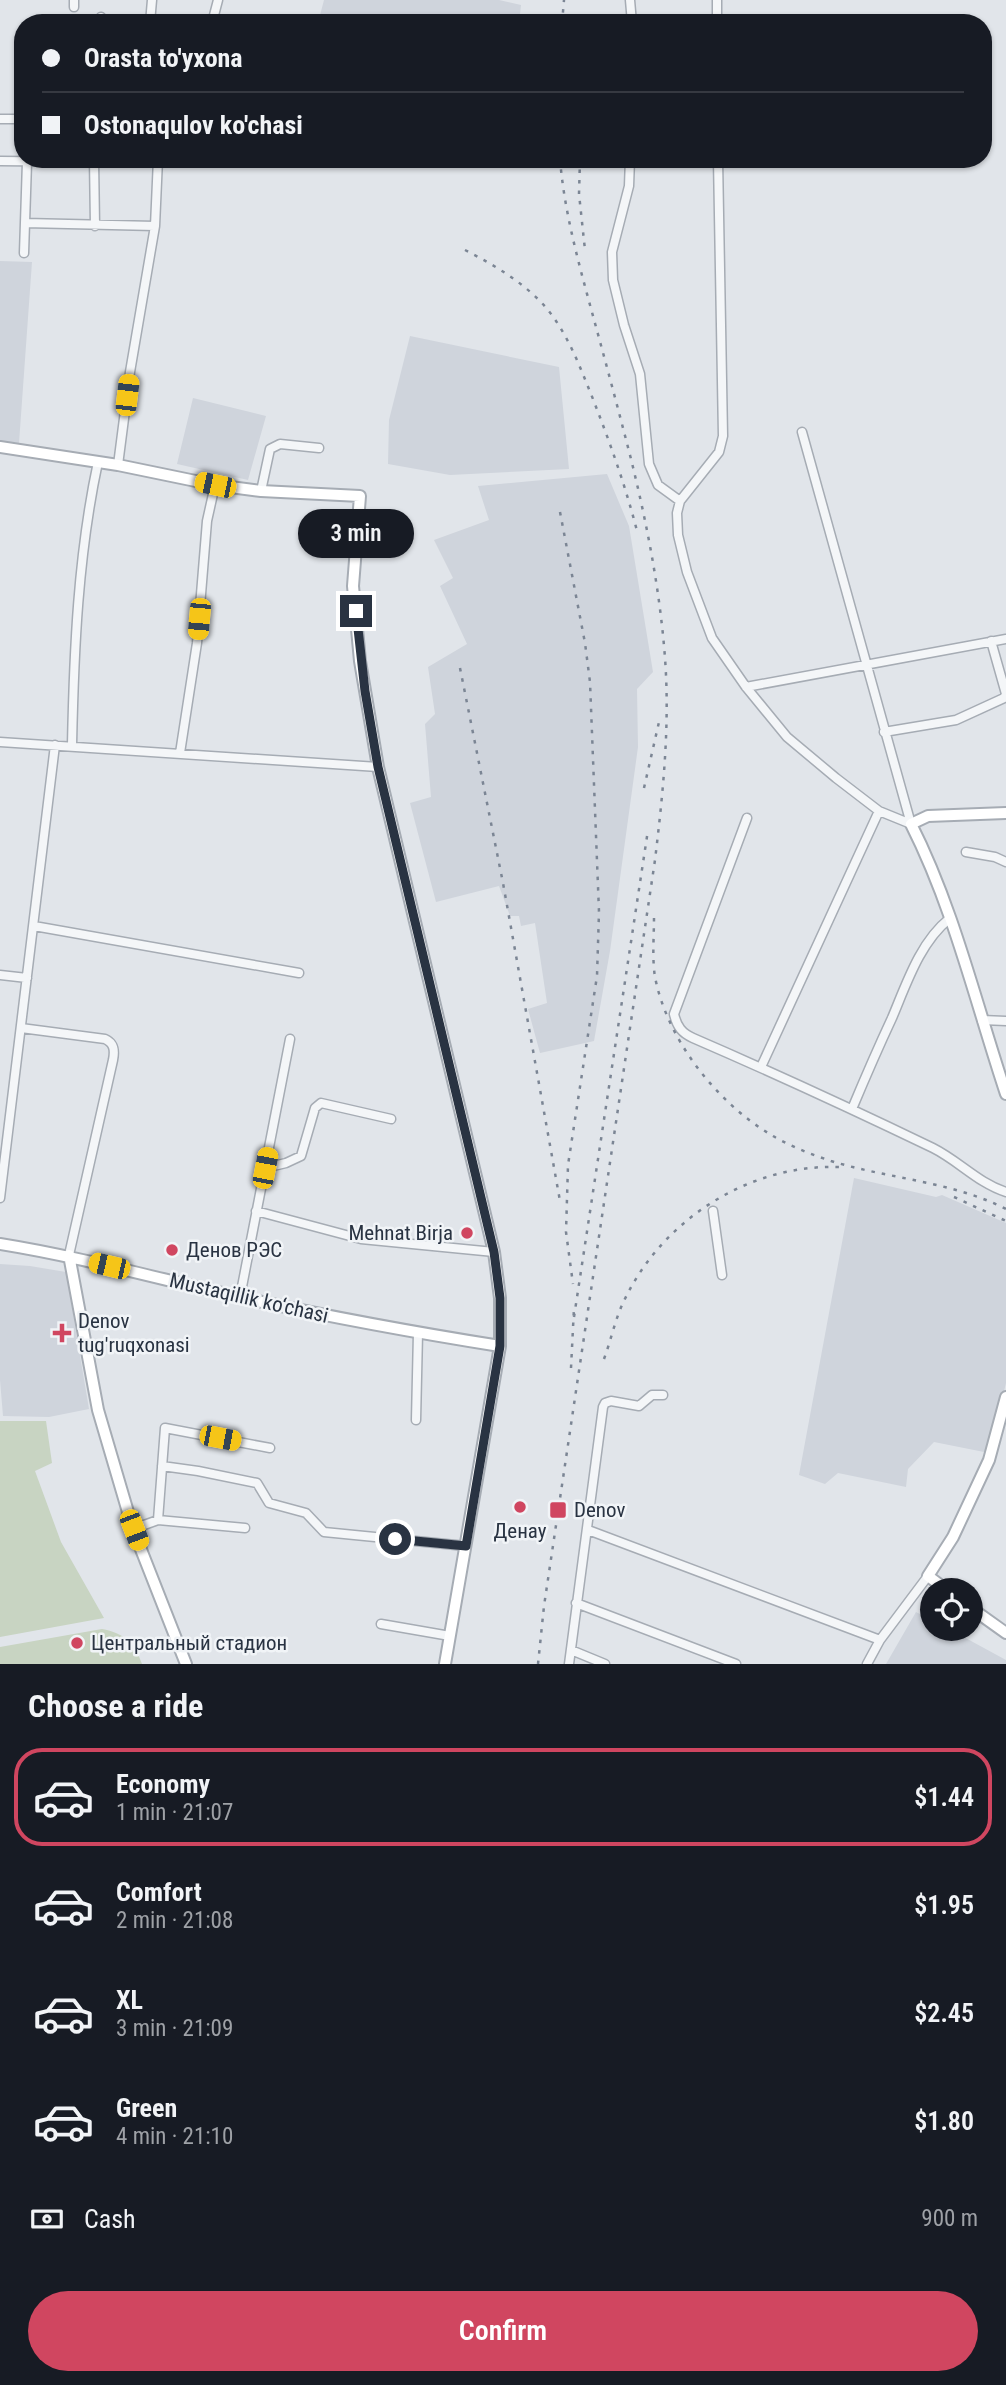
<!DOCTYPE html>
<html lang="en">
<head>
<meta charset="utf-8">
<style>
  :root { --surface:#171b24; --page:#242831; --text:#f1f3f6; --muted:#9ea1a6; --line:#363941; --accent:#d04660 }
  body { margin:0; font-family:"Roboto Condensed",sans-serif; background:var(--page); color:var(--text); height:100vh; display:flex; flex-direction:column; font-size:26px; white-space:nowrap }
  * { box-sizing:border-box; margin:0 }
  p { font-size:23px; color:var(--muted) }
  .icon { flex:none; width:38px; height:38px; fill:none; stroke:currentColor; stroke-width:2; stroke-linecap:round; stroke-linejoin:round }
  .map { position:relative; height:1664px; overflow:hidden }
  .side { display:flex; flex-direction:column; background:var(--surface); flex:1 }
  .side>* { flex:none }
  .banner { position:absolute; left:14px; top:14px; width:978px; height:154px; border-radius:28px; box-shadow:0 2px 5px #0004; display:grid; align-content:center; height:154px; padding:0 28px; background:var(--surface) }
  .tools { position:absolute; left:920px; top:1578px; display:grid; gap:14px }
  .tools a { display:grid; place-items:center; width:63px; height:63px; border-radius:50%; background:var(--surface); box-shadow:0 2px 5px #0004; font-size:35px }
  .end { position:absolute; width:32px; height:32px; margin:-16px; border:9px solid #293342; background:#fff; box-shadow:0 0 0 4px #fff }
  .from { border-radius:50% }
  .bubble { position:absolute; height:49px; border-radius:24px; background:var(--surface); box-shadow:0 2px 5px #0004; font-size:23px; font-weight:600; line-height:49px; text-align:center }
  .car { position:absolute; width:21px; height:42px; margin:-21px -10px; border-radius:9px; box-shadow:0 0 5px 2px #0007; background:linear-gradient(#f5c518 24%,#345 0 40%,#f5c518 0 76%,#345 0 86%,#f5c518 0) }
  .banner b { display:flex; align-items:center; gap:24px; height:66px; font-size:26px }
  .banner b+b { border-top:2px solid var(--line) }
  .banner i { width:18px; height:18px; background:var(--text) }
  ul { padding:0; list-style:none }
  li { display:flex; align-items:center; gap:21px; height:98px; margin:0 14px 10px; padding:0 14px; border:4px solid transparent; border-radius:28px }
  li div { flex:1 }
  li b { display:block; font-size:26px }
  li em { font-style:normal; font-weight:600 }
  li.current { border-color:var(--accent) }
  li>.icon { width:63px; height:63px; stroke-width:1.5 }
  h2 { padding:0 28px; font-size:32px; line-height:84px }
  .pay { display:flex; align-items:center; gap:18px; height:77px; padding:0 28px; font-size:26px }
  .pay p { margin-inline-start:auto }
  .primary-button { display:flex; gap:14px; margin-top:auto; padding:14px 28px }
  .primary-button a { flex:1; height:80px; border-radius:42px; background:var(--accent); color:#fff; font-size:28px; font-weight:600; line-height:80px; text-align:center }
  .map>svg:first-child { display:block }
</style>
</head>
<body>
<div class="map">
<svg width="1006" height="1664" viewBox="0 0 1006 1664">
  <rect width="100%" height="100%" fill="#e1e5ea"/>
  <path fill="#cfd4dc" d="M324 0H499L521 5 519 23H318Z
    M0 261 32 262 19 443 0 441Z
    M410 336 559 367 569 469 450 475 388 464 389 420Z
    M193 398 266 416 248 480 177 464Z
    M607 474 629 526 653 672 637 689 638 747 610 951 594 1041 540 1053 528 1009 547 1003 535 923 521 926 519 916H510L499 886 436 902 410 803 431 797 425 724 435 714 428 667 467 644 440 586 453 578 434 540 489 520 478 486Z
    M854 1178 936 1197 942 1195 1006 1223V1383L989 1453 934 1442 908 1469 906 1487 838 1473 825 1484 799 1475Z
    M0 1264 30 1266 66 1272 89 1409 49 1417 3 1416 0 1380Z
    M916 1612 933 1621V1629H949L1006 1660V1664H886Z"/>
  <path fill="#c8d4c2" d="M0 1421H46L52 1463 35 1471 61 1542 104 1618 0 1637Z
    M102 1629C124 1633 135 1643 142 1664H0V1647Z"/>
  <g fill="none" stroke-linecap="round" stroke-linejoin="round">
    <defs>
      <path id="street" d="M630 0 632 23
        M717 0V23
        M74 7V0
        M100 23 101 17
        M150 23 152 0
        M212 23 218 0
        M0 119H23
        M94 159 95 226
        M630 159 629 186 612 252 613 280 624 325 640 374 649 464 658 485 680 501
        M718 159 723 436 719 452 680 501 677 513 678 535 687 572 712 638 746 687 787 737 836 778 879 811 911 824
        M0 161 94 162
        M25 223 155 226
        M24 253 27 162
        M802 432 911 824
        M118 465 130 372 155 226 158 159
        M261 491 270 449 280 444 319 448
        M746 687 1006 639
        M884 732 956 720 1004 698 1006 694 991 641
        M0 742 378 767
        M72 745C74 650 78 555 98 462
        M180 753 197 643 207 521 215 485
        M747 818 674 1014C677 1027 682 1033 693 1038 774 1073 854 1110 933 1148 959 1161 978 1183 1006 1192
        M966 852 995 857 1006 862
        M34 926 299 973
        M0 975 27 978
        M982 1020 1006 1021
        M21 1028 105 1039C114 1043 115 1050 113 1060L69 1255
        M761 1067 879 811
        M852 1109C865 1078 878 1048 892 1018 906 985 920 942 949 919
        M265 1168 286 1163 301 1156 315 1108 321 1103 391 1119
        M0 1198 55 745
        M256 1211 361 1239 494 1252
        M713 1211 722 1275
        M240 1297 290 1039
        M416 1420 418 1333
        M162 1466 198 1471 257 1483 269 1503 306 1513 324 1532 466 1546
        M158 1520 165 1428 270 1448
        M133 1529 158 1520 245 1528
        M588 1530 880 1640
        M576 1603 736 1664
        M381 1624 450 1636
        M571 1650 605 1664
        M569 1664 603 1407 605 1403 611 1401 639 1406 652 1395H663
        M867 1664 880 1640 928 1576"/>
      <path id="secondary" d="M0 447 118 465 215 485 261 491 360 496 353 586 360 661 378 767 494 1252 500 1298V1346L445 1664
        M1006 813 928 816 911 824C954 909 976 1004 1006 1094
        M0 1244C81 1257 159 1279 239 1297 325 1316 412 1332 500 1346
        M69 1255 98 1410 133 1529 186 1664
        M948 1591 928 1576 953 1537 989 1460 1006 1397
        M971 1608 1006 1633"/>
    </defs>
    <use href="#street" stroke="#a6acb4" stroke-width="11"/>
    <use href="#secondary" stroke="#a6acb4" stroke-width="14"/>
    <use href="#street" stroke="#f4f6f8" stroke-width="8"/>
    <use href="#secondary" stroke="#fff" stroke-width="10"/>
    <path stroke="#7b8594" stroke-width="2.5" stroke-dasharray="3.5 7" stroke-linecap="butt" d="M562 23 564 0
      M580 159 579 194 585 250
      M465 250C492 264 518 279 540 301 565 327 578 362 591 394 609 440 625 484 637 531
      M560 512 585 643 590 682 599 912 597 976 568 1165 566 1232 573 1284
      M460 668 503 883 560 1201
      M644 788 659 722
      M654 918C654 937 652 958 655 977 667 1039 715 1100 768 1133 787 1145 810 1154 831 1161 889 1179 951 1181 1006 1209
      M954 1197 1006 1221
      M574 1317 648 830
      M604 1359C611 1340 615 1320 623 1303 661 1220 749 1164 839 1167
      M571 1368 574 1308
      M538 1664 544 1606 655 860C663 793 670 726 665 658 660 591 647 524 631 459 618 408 604 356 590 305 577 257 564 209 560 159"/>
  </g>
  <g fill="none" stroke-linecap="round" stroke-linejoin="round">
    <path stroke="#293342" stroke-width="9" d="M356 611 365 691 378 767 494 1252 500 1298V1346L466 1546 395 1539"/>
  </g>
  <g fill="#d04660" stroke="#f1f4f7" stroke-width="2.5">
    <circle cx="467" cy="1233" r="7"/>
    <circle cx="172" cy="1250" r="7"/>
    <path d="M58.5 1322.5h7v7h7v7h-7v7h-7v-7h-7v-7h7z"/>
    <circle cx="520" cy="1507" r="7"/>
    <rect x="549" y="1501" width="18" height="18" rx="3.5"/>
    <circle cx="77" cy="1643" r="7"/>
  </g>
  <g text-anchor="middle" stroke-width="5" stroke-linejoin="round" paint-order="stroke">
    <g font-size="21" fill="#293342" stroke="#f1f4f7" text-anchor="start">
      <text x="453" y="1240" text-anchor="end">Mehnat Birja</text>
      <text x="186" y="1257">Денов РЭС</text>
      <text x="78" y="1328">Denov<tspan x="78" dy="24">tug'ruqxonasi</tspan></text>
      <text x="574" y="1517">Denov</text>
      <text x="520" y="1538" text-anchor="middle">Денау</text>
      <text x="91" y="1650">Центральный стадион</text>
    </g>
    <g font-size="21" fill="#293342" stroke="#f1f4f7">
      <text transform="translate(249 1298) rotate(13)" y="7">Mustaqillik ko‘chasi</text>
    </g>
  </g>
</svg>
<div class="tools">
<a><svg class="icon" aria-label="locate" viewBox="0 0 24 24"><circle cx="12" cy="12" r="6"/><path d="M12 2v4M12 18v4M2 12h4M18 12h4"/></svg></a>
</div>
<i class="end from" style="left:395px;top:1539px"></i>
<i class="end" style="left:356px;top:611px"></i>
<div class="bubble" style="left:298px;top:509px;width:116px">3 min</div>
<i class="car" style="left:127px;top:395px;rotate:7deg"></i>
<i class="car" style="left:215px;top:485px;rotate:282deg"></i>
<i class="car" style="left:199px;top:619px;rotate:185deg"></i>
<i class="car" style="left:265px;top:1168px;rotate:11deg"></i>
<i class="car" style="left:109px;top:1266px;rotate:283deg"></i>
<i class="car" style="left:220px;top:1438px;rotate:101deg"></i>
<i class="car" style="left:134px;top:1530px;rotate:159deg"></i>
<div class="banner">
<b><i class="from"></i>Orasta to'yxona</b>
<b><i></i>Ostonaqulov ko'chasi</b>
</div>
</div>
<section class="side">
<h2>Choose a ride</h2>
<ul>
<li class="current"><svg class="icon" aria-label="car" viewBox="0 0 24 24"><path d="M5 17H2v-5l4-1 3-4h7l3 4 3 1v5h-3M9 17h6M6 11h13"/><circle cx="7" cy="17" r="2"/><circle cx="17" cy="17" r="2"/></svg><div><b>Economy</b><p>1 min · 21:07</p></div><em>$1.44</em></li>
<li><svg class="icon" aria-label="car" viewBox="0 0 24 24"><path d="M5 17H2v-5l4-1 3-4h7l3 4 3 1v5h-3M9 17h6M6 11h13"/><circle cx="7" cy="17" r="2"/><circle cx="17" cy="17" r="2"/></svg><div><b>Comfort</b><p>2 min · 21:08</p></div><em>$1.95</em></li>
<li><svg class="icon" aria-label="car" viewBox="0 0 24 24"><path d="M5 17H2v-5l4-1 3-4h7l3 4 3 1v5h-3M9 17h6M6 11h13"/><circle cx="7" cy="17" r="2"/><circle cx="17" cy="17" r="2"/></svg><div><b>XL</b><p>3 min · 21:09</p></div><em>$2.45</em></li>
<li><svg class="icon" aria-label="car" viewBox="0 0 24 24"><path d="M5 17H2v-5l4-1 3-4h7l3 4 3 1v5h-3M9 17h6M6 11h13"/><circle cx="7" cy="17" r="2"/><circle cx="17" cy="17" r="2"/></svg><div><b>Green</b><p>4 min · 21:10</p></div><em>$1.80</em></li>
</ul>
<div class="pay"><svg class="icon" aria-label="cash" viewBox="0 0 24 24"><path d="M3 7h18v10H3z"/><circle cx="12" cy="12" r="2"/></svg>Cash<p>900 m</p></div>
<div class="primary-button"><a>Confirm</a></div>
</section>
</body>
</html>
